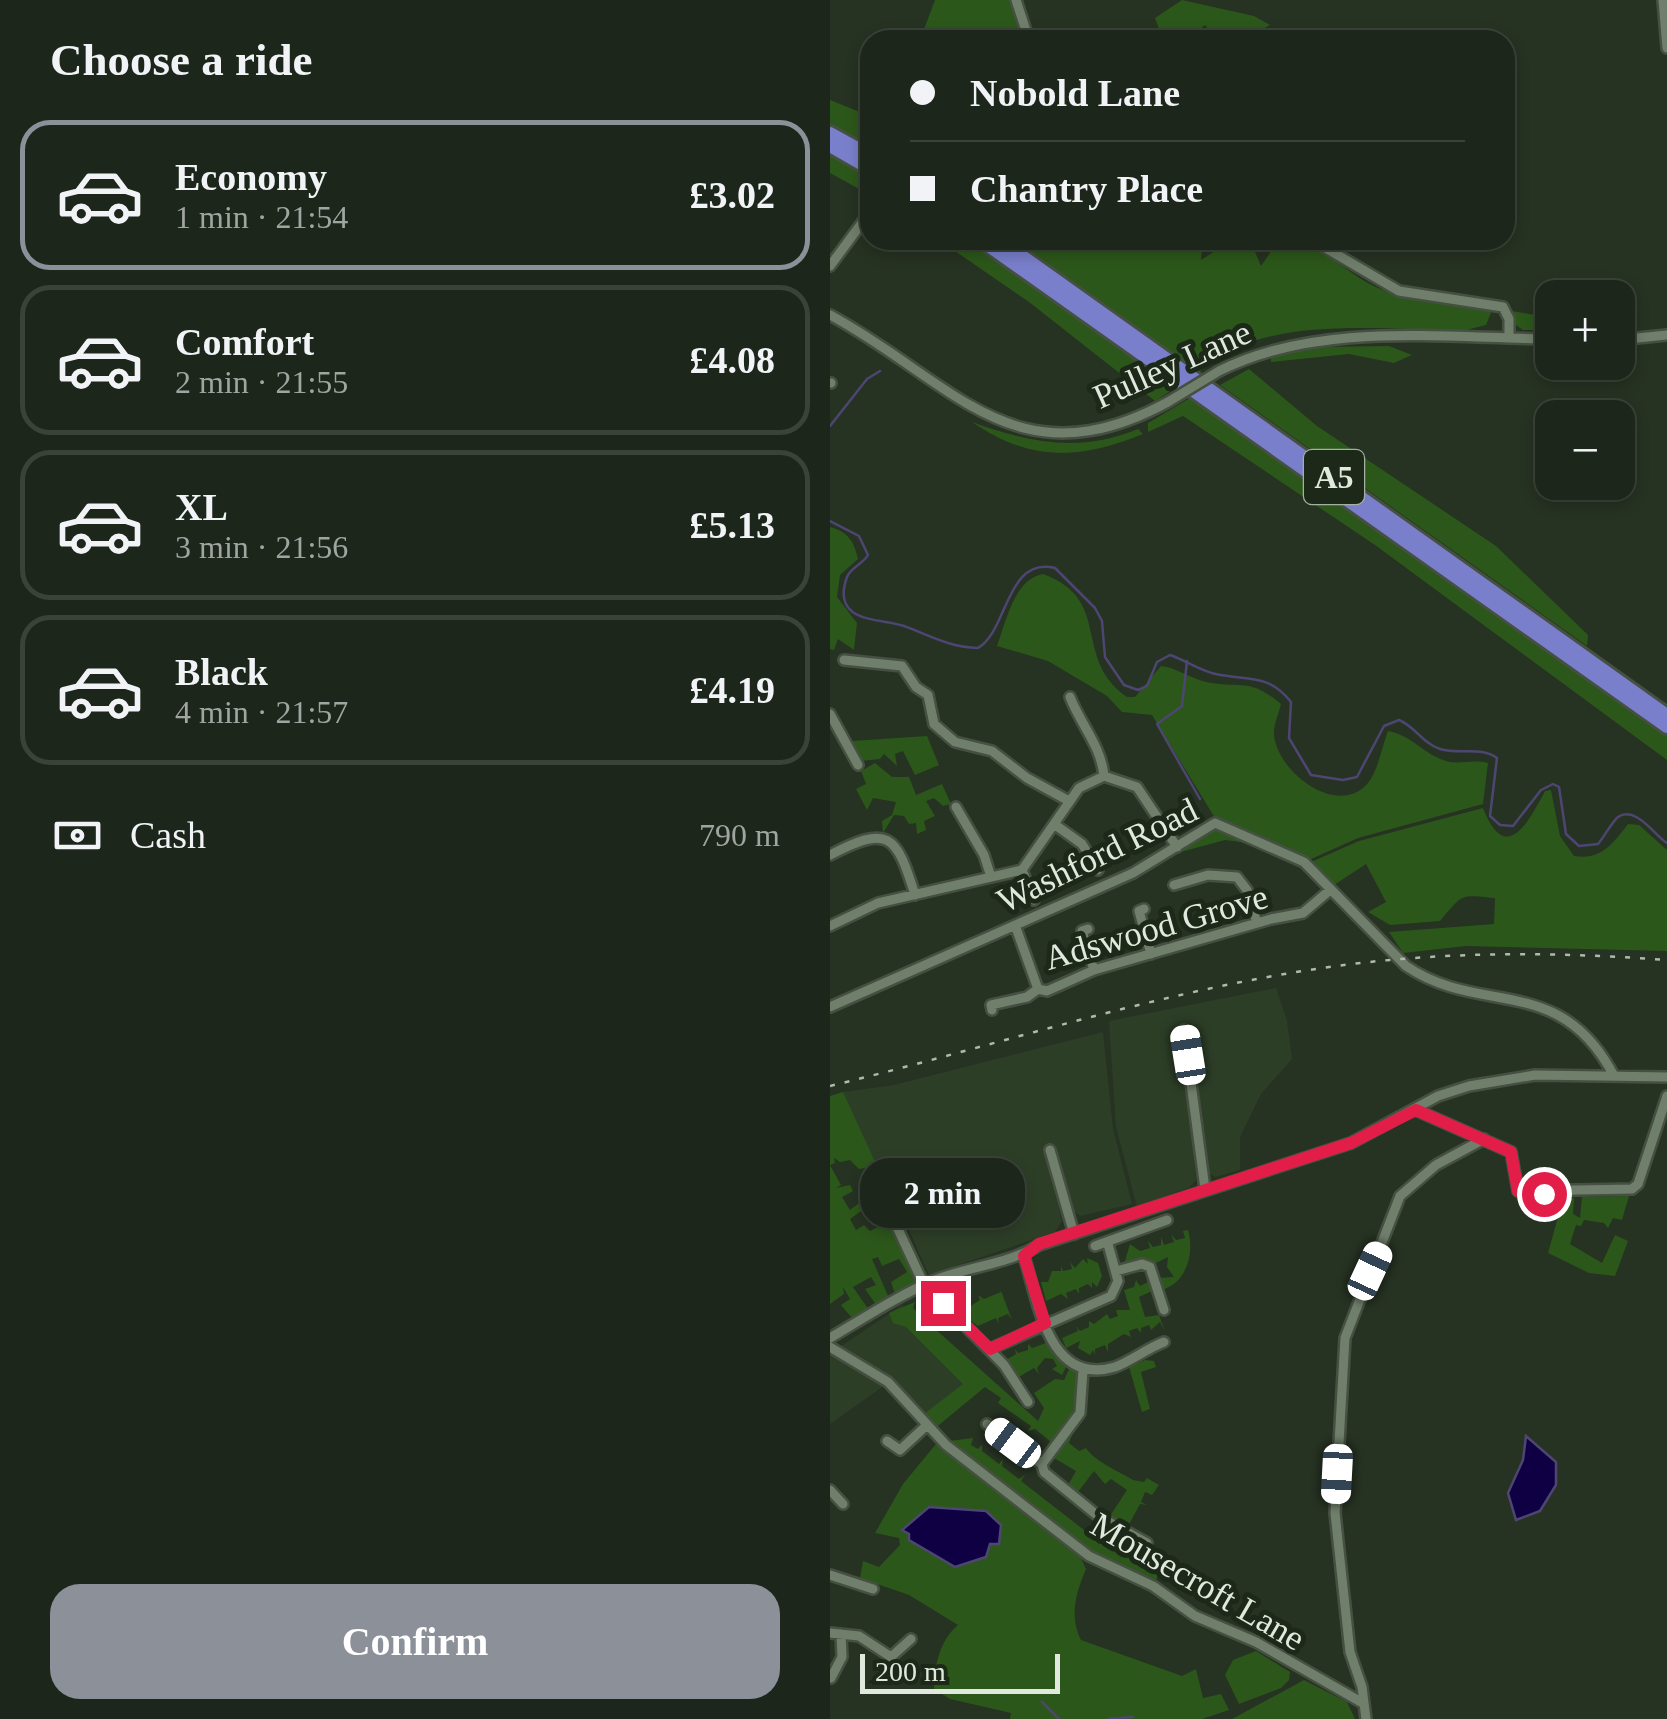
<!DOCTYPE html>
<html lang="en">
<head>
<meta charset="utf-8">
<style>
  :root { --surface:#1c261a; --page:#293227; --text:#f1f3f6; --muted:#a0a5a2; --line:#3a4339; --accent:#8c9099 }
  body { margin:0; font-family:"Times New Roman",serif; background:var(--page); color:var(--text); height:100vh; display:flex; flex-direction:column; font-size:38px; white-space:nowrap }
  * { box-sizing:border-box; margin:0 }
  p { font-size:32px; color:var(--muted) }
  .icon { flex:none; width:55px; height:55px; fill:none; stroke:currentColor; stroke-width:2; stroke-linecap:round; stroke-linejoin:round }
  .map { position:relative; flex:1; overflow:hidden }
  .sheet { display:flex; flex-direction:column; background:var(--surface); width:830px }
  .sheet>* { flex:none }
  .top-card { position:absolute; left:30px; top:30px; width:655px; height:220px; border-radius:30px; box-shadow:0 5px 15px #0003,0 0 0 2px var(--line); display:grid; align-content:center; height:220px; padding:0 50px; background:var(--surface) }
  .buttons { position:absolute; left:705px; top:280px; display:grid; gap:20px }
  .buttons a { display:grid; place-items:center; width:100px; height:100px; border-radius:20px; background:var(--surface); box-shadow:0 5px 15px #0003,0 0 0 2px var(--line); font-size:50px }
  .scale { position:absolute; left:30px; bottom:25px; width:200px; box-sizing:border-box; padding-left:10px; border:5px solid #e1e9de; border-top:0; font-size:28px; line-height:35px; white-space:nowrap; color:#e1e9de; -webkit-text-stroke:8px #1c2818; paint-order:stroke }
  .end { position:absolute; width:45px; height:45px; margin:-22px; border:12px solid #e11d48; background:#fff; box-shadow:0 0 0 5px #fff }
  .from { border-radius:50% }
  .bubble { position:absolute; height:70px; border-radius:30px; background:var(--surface); box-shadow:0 5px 15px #0003,0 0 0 2px var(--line); font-size:32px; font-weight:600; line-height:70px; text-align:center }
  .car { position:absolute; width:30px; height:60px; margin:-30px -15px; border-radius:12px; box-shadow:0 0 8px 2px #0007; background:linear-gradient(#fff 24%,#345 0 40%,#fff 0 76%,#345 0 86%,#fff 0) }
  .top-card b { display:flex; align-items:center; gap:35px; height:95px; font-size:38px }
  .top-card b+b { border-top:2px solid var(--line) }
  .top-card i { width:25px; height:25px; background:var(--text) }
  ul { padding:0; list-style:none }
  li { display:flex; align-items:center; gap:30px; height:150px; margin:0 20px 15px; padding:0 30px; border:5px solid var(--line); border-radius:30px }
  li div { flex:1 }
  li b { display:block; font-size:38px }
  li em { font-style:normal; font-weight:600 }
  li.on { border-color:var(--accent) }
  li>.icon { width:90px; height:90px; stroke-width:1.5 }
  h2 { padding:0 50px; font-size:45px; line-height:120px }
  .pay { display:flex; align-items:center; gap:25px; height:110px; padding:0 50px; font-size:38px }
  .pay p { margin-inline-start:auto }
  .button { display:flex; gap:20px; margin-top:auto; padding:20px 50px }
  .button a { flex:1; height:115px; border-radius:30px; background:var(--accent); color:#fff; font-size:40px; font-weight:600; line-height:115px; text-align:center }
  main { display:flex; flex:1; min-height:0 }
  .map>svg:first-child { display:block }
</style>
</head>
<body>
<main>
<section class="sheet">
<h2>Choose a ride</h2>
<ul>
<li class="on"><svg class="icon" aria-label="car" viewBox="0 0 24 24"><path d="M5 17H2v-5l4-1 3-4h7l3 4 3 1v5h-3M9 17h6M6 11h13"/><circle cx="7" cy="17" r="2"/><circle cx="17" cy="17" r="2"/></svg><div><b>Economy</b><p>1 min · 21:54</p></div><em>£3.02</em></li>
<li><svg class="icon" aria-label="car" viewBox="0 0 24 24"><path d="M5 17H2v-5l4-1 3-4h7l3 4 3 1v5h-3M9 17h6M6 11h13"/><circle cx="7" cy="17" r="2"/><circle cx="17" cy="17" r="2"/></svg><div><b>Comfort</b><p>2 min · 21:55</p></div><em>£4.08</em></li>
<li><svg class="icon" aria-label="car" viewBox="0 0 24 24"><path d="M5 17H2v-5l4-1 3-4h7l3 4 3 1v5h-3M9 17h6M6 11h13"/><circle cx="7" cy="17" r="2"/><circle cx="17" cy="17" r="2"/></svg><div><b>XL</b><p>3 min · 21:56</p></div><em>£5.13</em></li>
<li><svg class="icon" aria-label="car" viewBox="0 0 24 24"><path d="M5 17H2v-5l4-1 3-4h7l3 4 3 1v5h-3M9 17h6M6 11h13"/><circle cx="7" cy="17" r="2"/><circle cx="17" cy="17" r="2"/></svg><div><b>Black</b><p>4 min · 21:57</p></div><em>£4.19</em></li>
</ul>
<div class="pay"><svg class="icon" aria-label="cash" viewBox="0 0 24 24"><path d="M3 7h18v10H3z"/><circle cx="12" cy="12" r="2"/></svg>Cash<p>790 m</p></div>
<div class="button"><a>Confirm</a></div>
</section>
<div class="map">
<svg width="837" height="1719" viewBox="0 0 837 1719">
  <rect width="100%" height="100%" fill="#263222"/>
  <path fill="#2d3e27" d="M446 988 457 1021 462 1059 431 1094 410 1137V1170L385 1177 378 1173 357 1027 351 1026 366 1180 360 1187 307 1207 286 1127 279 1021Z
    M273 1032 283 1129 302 1204 250 1216 241 1209 225 1149 215 1152 232 1221 225 1232 99 1275 59 1186 34 1146 13 1092 64 1085Z
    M72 1305 153 1387 104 1429 70 1386 10 1347Z
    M0 1352 55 1385 0 1424Z"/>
  <path fill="#2c571a" d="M105 0H182L196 40H90Z
    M352 0 424 16 440 25 424 34 387 40 375 25 356 40H333L325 18Z
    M0 100 40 116V145L0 124Z
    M0 154 40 177V195L0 173Z
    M109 240H138L348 386 325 401 199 302Z
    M185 240H355L372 250 371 260 402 240H420L431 266 449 240C493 240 515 276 553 290 586 303 627 304 662 310L656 325 636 330C553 331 433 312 369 372Z
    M682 311 722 318V330H693L686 325Z
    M559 346 582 355 564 363 519 354 441 362V356L482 347Z
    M419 369 487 426 666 546 758 635 757 646 390 385Z
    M360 398 837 736V760L545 545 353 416 318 432V423Z
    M142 422C200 443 249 453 308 429L313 434C249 460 200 462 142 422Z
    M0 527C18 532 24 541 28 559L10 575 7 597 27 623 24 650 8 639 4 650 0 649Z
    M213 574C284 600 241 658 297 697H305L331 666C347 668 360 678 376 682 412 689 419 677 451 704 449 713 443 726 444 735 447 771 507 819 538 783 548 771 552 746 558 731 582 735 593 754 616 761 630 765 643 759 658 763L653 804 528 838 479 860 385 818 322 715 292 712 277 696 218 661 167 646C176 622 184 579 213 574Z
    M97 736 109 765 85 775 73 751 65 754 67 766 54 754 50 759 30 761 21 741Z
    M45 763 62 777H79L86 795 112 784 121 804 113 806 104 798 96 801 105 816 94 821 96 830 87 834 86 823 79 824 74 816 64 815 53 833 52 821 62 815 66 802 43 798 37 810 26 789 36 784 31 771Z
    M721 790 730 836 744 856C771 861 784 842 798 824L809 825 837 850V951L636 946 573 953 559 932 664 924 665 898C631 895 634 892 610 921L560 925 538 912 556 902 536 864 504 885 481 862 529 841 653 808C676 867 699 821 715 791Z
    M383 828 425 844 395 840 347 853Z
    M13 1092 47 1166 29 1169 20 1160 10 1162 4 1158 5 1163 0 1165 11 1185 6 1188 20 1185 23 1191 12 1197 20 1210 45 1191 48 1199 20 1219 26 1230 34 1225 40 1231 50 1226 45 1215 53 1211 87 1283 65 1294 61 1282 77 1272 69 1259 52 1266 48 1257 42 1259 59 1298 47 1306 35 1289 46 1285 41 1277 23 1287 39 1310 22 1318 11 1305 20 1299 13 1287 14 1294 0 1304V1096Z
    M799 1196 792 1220 783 1218 778 1228 774 1223 754 1220 751 1226 746 1225 740 1244 772 1263 785 1235 798 1241 785 1276 759 1273 718 1253 733 1199 744 1198 743 1214 750 1218 752 1197Z
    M358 1230C365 1254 356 1284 331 1290L327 1278 344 1277 337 1267 338 1257 324 1264 295 1261 300 1244 310 1251 320 1248 318 1241 323 1247 331 1245V1237L334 1245 344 1242 341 1234 346 1240 355 1238 353 1231Z
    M257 1258 268 1263 272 1276 267 1287 262 1282V1288L258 1284 249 1288V1294L246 1289 236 1293 238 1299 231 1294 216 1301 211 1282H218L222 1271H231V1266L233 1271 242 1269 240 1262 245 1268 253 1259 258 1264Z
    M306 1280 310 1286 320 1281 322 1291 309 1297 315 1317 329 1315 335 1332 330 1322 321 1330 319 1325 311 1328V1333L307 1328 299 1331 301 1337 294 1334 278 1344V1352L275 1345 265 1349V1355L263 1350 260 1355 248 1348 250 1341 236 1348 232 1338 248 1331 246 1326 250 1331 259 1327V1321L264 1324 277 1314 280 1319 288 1316 286 1310H300L294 1290 304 1287Z
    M170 1288 182 1320 178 1314 168 1318 169 1325 166 1318 148 1326 130 1313 150 1300 148 1295 154 1299 171 1292Z
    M85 1302 83 1308 94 1319 208 1421 214 1408 204 1393 225 1379 234 1380 240 1367 247 1371 243 1417 221 1447V1442L205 1429 198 1431 201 1426 168 1403 171 1398 155 1387 104 1429 94 1414 133 1384 76 1327 63 1323 59 1313Z
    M216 1343 236 1367 232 1375 222 1369 227 1366 223 1359 215 1358 207 1368 209 1374 204 1368 187 1378 176 1360 186 1354 185 1349 188 1353 198 1350V1344L202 1348Z
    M315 1360 324 1361 326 1367 311 1372 320 1409 312 1412 299 1367Z
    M242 1435 239 1443 249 1451 256 1448C266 1463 293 1473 303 1480L314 1482 317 1478 329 1485 322 1495 315 1492 311 1502 317 1505 310 1504 296 1530 278 1519 297 1490 281 1479 275 1484 264 1471 248 1492 238 1485 246 1471 224 1458Z
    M113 1436 119 1441 143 1438 141 1445 148 1449 152 1445V1451L169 1464 173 1459 172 1466 189 1479 195 1475 191 1481 276 1547 289 1553 293 1546 291 1554 299 1557 302 1551 303 1558 312 1562 317 1555 316 1563 326 1566 329 1558 333 1559 325 1584 254 1548Z
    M106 1444 250 1556 256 1569C246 1592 239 1617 251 1640L352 1676 366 1669 373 1698 391 1694 399 1710 372 1719H180L181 1713 120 1699 104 1689C104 1666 110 1640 128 1625L79 1595 30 1578 33 1561 49 1567 70 1545 69 1538 45 1533 73 1484Z
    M426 1651 460 1672 459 1680 451 1688 409 1704 395 1675 403 1660Z
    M474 1680 517 1702 525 1719H402Z"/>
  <path fill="#0f0043" stroke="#4e4672" stroke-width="2.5" d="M696 1436 726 1462V1485L710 1511 686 1520 678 1493 693 1460Z
    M99 1507 156 1511 171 1525 169 1544H160L156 1557 125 1567 79 1540V1534L72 1530Z"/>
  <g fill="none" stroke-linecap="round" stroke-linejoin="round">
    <path stroke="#4e4672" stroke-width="2.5" d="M0 426 37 379 50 371
      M0 521 29 536 38 555C33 564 21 567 17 577 0 624 51 618 74 626 101 636 119 647 148 648 178 631 176 556 225 568L265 608 272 621 275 657 294 685 308 690 317 686 327 662 340 655C355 660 371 671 386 674 418 681 438 673 461 702L459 738 481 775 513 780 527 777 554 726 569 720C586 727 592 743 610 749 629 755 651 746 667 758L660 816 670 825 683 826 711 790 723 784 729 787 736 834 749 846 768 844C774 837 782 822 788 817 806 805 825 836 837 843
      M357 661 352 706 327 724 370 799
      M212 1702 229 1719
      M278 1719 303 1717"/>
    <defs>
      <path id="minor" d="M186 0 199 40
        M833 0 837 48
        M482 240 569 291 673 307 679 319V338
        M0 266 40 212
        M0 315C124 382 185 485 338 402
        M788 340 837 335
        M389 371C489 321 613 338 722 339
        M0 383H1
        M14 660 72 666 86 687 98 695 104 724 125 742 162 751 197 778 239 801
        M240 697C251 725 271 746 274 776
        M0 714 28 765
        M126 807 154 855 161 877
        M224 824 252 844 268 870
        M0 855C58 825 66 833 85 895
        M192 870 204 900
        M344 885 378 875 407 877 417 890 427 923
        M314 909 309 911 321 954
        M185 925 208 989
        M0 926 48 903 192 870 249 788 274 776 307 787 347 847
        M258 929 252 931 264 970
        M0 1007 303 873 385 823 474 862 576 966C651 1017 730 972 784 1076
        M162 1010 161 1005 197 997 208 989 217 991 264 970 441 919 473 913 500 890
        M354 1030 375 1189
        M586 1110 681 1152 688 1191 802 1189 808 1184 837 1096
        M220 1150 244 1234
        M42 1173 94 1285
        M265 1246 337 1220
        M194 1256C208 1301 218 1387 285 1367 301 1361 316 1349 334 1342
        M286 1271 312 1264 320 1267 334 1310
        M104 1294 174 1365 198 1402
        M0 1338C34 1318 69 1295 105 1280 138 1267 181 1263 209 1245L521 1143 608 1096 639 1086 705 1075 837 1077
        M0 1347 58 1382 116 1445 259 1556 323 1586 365 1616 426 1642 531 1702
        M160 1349 281 1296 288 1281 278 1244
        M157 1424 212 1464 214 1472 268 1516 317 1543
        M57 1441 70 1450 97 1425
        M212 1464 250 1413 253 1370
        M0 1490 13 1504
        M0 1575 43 1589
        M0 1633 29 1636 61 1657 81 1639
        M1 1678 12 1657 11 1634
        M536 1719 532 1687 520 1652 505 1513 515 1338 570 1196 606 1165 654 1139"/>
      <path id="highway" d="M0 133 40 155
        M0 146 40 169
        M150 240 837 727
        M170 240 837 715"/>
    </defs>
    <use href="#minor" stroke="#465042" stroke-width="14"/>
    <use href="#highway" stroke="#465042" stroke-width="18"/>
    <use href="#minor" stroke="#707f6b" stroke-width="9"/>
    <use href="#highway" stroke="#797fca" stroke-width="12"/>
    <path stroke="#b0b9ac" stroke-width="2.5" stroke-dasharray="5 10" stroke-linecap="butt" d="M0 1086C157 1048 314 996 473 971 595 951 714 951 837 960"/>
    <defs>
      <path id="minor-bridge" d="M338 402 389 371"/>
    </defs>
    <use href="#minor-bridge" stroke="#465042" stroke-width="14" stroke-linecap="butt"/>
    <use href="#minor-bridge" stroke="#707f6b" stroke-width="9"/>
  </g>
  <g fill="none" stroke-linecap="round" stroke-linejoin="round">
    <path stroke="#e11d48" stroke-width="12" d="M113 1303 160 1349 215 1323 194 1256 209 1244 521 1143 586 1110 681 1152 688 1191 714 1194"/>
  </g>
  <g text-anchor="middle" stroke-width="10" stroke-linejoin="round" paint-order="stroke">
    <rect fill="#1c2818" stroke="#a6afa3" stroke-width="2.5" x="474" y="450" width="60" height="54" rx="8"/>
    <g font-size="32" font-weight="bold" fill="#e1e9de">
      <text x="504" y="488">A5</text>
    </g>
    <g font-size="35" fill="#e1e9de" stroke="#1c2818">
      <text transform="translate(342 364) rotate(-24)" y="12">Pulley Lane</text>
      <text transform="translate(267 855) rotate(-26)" y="12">Washford Road</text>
      <text transform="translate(326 927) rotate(-16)" y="12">Adswood Grove</text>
      <text transform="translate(368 1581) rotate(30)" y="12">Mousecroft Lane</text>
    </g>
  </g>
</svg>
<div class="buttons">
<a>+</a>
<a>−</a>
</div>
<div class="scale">200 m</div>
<i class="end from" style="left:714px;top:1194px"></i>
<i class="end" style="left:113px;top:1303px"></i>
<div class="bubble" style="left:30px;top:1158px;width:165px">2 min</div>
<i class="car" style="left:358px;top:1055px;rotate:351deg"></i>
<i class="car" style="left:540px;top:1271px;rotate:25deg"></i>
<i class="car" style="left:183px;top:1443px;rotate:307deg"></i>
<i class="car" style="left:507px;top:1474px;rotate:183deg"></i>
<div class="top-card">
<b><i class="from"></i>Nobold Lane</b>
<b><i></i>Chantry Place</b>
</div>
</div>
</main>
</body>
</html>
